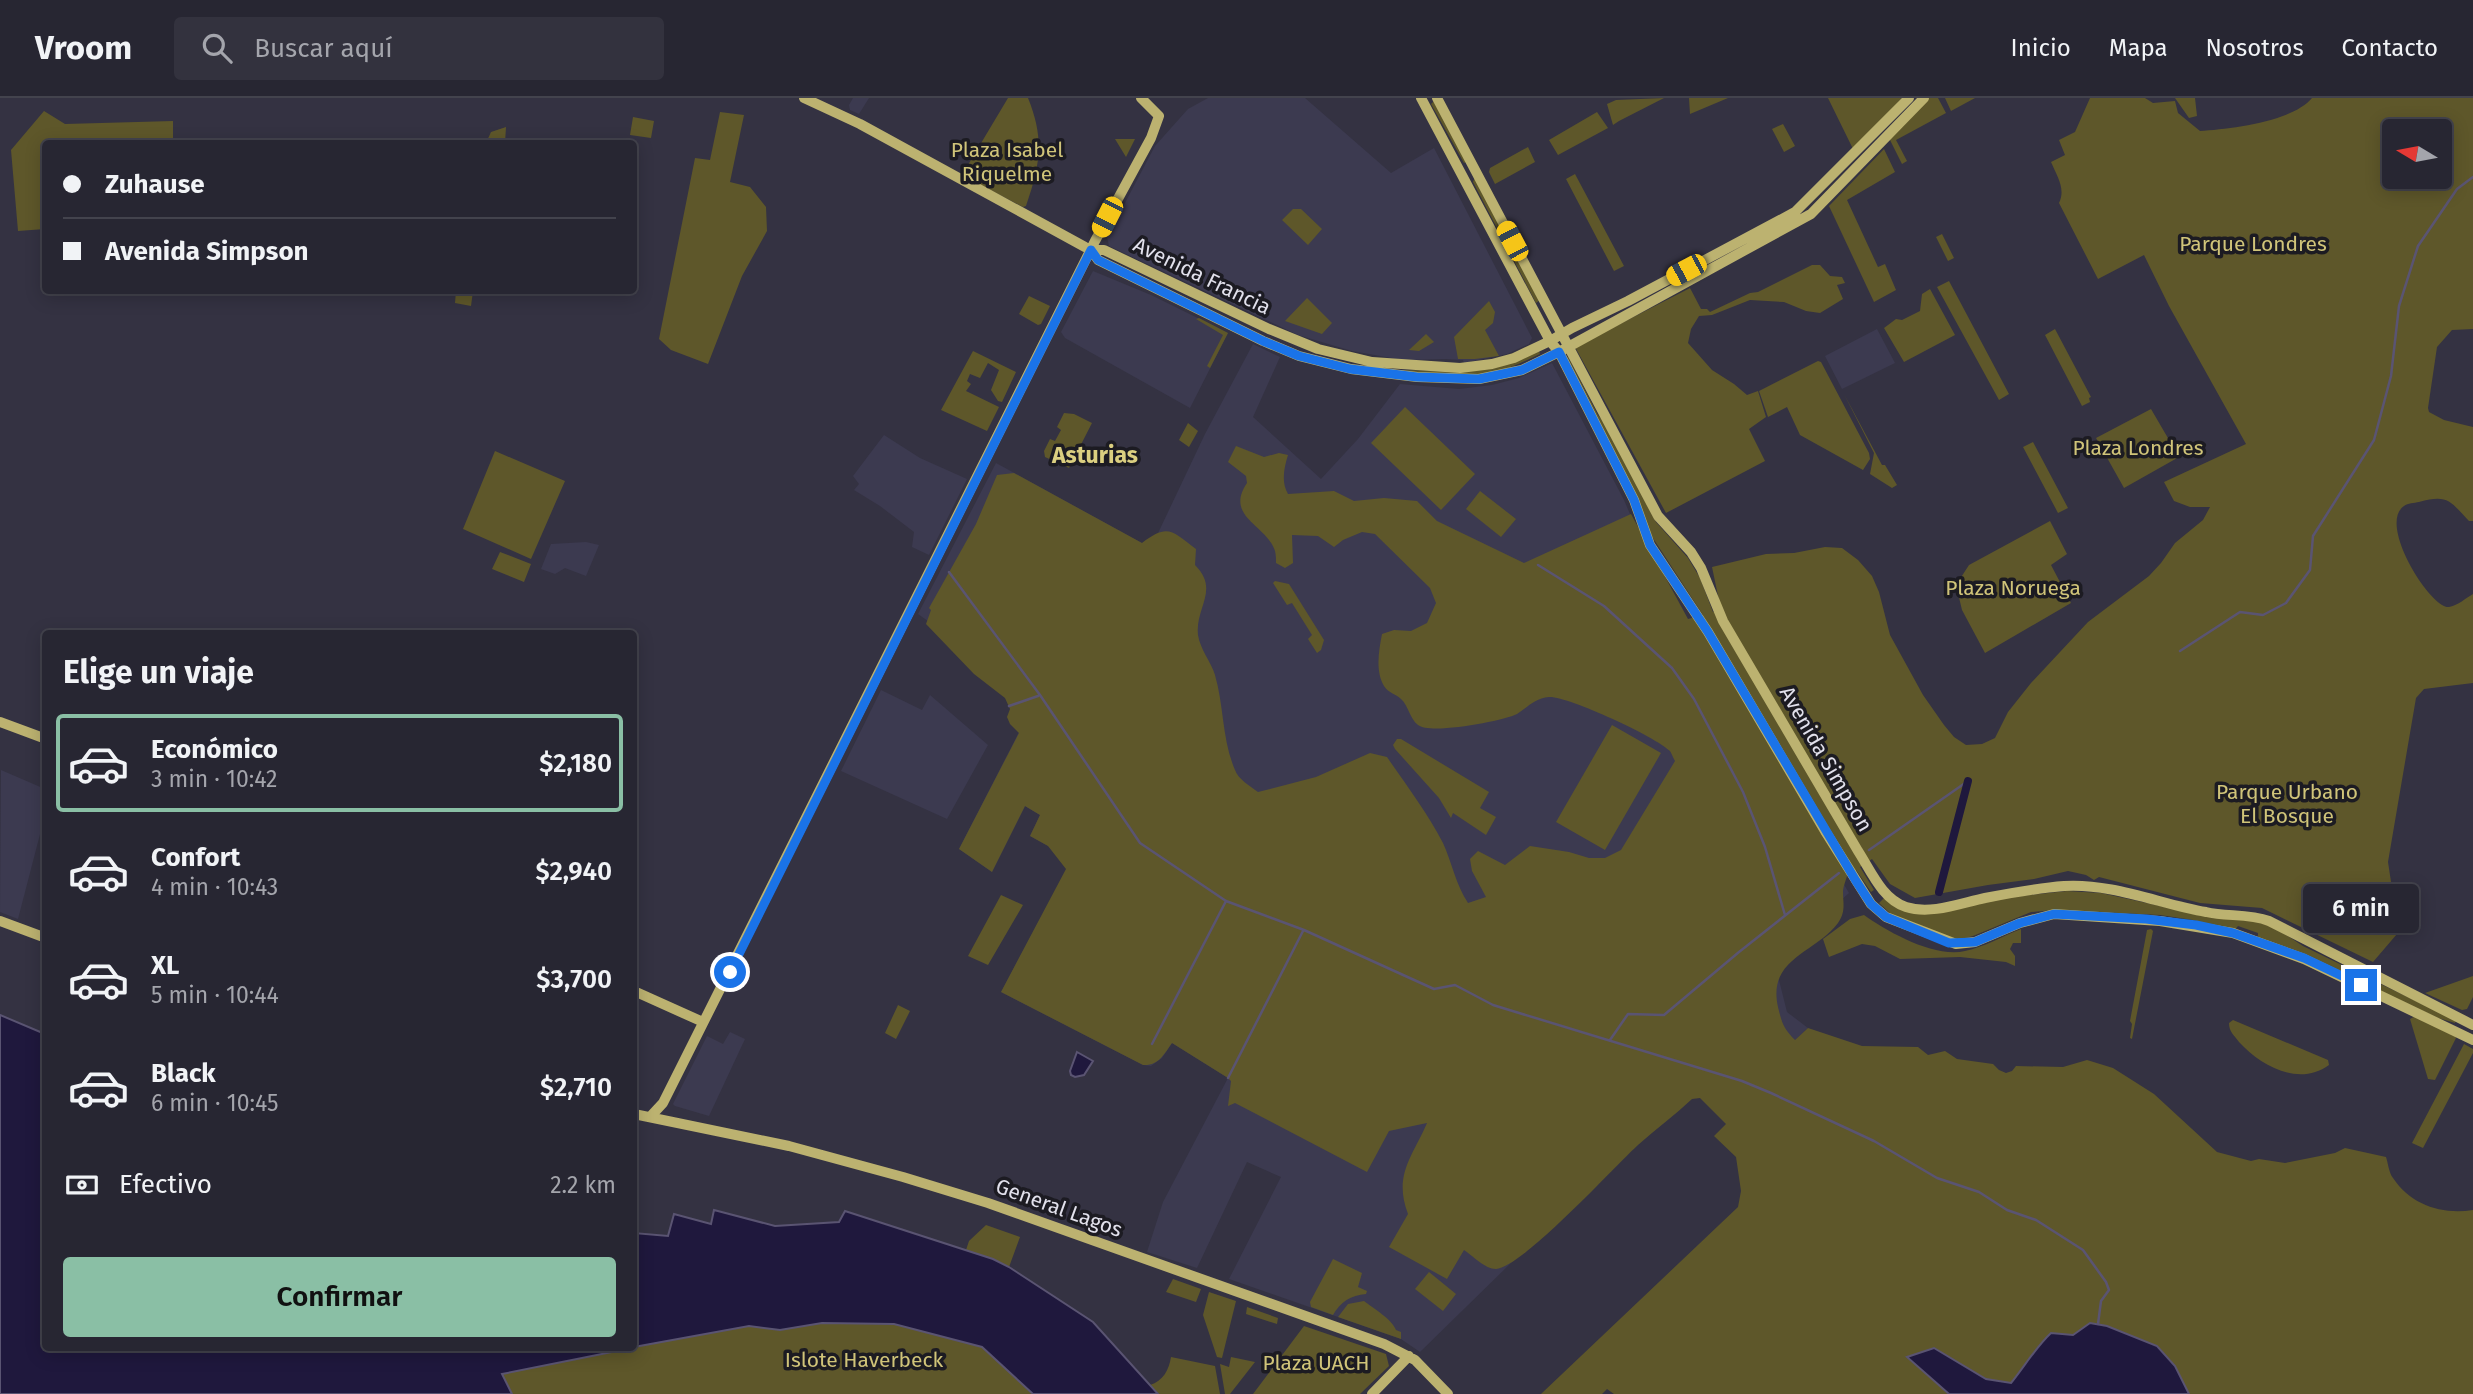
<!DOCTYPE html>
<html lang="es">
<head>
<meta charset="utf-8">
<style>
  :root { --surface:#272632; --page:#33323e; --text:#f1f3f6; --muted:#a4a5ac; --line:#43434d; --accent:#8abfa5 }
  body { margin:0; font-family:"Fira Sans",sans-serif; background:var(--page); color:var(--text); height:100vh; display:flex; flex-direction:column; font-size:26px; white-space:nowrap }
  * { box-sizing:border-box; margin:0 }
  p { font-size:23px; color:var(--muted) }
  .icon { flex:none; width:38px; height:38px; fill:none; stroke:currentColor; stroke-width:2; stroke-linecap:round; stroke-linejoin:round }
  .map { position:relative; flex:1; overflow:hidden }
  .sheet { position:absolute; left:42px; top:532px; width:595px; height:721px; display:flex; flex-direction:column; background:var(--surface); border-radius:7px; box-shadow:0 4px 18px #0003,0 0 0 2px var(--line) }
  .sheet>* { flex:none }
  .hud { position:absolute; left:42px; top:42px; width:595px; height:154px; border-radius:7px; box-shadow:0 4px 18px #0003,0 0 0 2px var(--line); display:grid; align-content:center; height:154px; padding:0 21px; background:var(--surface) }
  .needle { width:46px; rotate:280deg }
  .fabs { position:absolute; left:2382px; top:21px; display:grid; gap:14px }
  .fabs a { display:grid; place-items:center; width:70px; height:70px; border-radius:7px; background:var(--surface); box-shadow:0 4px 18px #0003,0 0 0 2px var(--line); font-size:35px }
  .end { position:absolute; width:32px; height:32px; margin:-16px; border:9px solid #1a73e8; background:#fff; box-shadow:0 0 0 4px #fff }
  .from { border-radius:50% }
  .bubble { position:absolute; height:49px; border-radius:7px; background:var(--surface); box-shadow:0 4px 18px #0003,0 0 0 2px var(--line); font-size:23px; font-weight:600; line-height:49px; text-align:center }
  .car { position:absolute; width:21px; height:42px; margin:-21px -10px; border-radius:9px; box-shadow:0 0 5px 2px #0007; background:linear-gradient(#f5c518 24%,#345 0 40%,#f5c518 0 76%,#345 0 86%,#f5c518 0) }
  .hud b { display:flex; align-items:center; gap:24px; height:66px; font-size:26px }
  .hud b+b { border-top:2px solid var(--line) }
  .hud i { width:18px; height:18px; background:var(--text) }
  ul { padding:0; list-style:none }
  li { display:flex; align-items:center; gap:21px; height:98px; margin:0 14px 10px; padding:0 7px; border:4px solid transparent; border-radius:7px }
  li div { flex:1 }
  li b { display:block; font-size:26px }
  li em { font-style:normal; font-weight:600 }
  li.selected { border-color:var(--accent) }
  li>.icon { width:63px; height:63px; stroke-width:1.5 }
  h2 { padding:0 21px; font-size:32px; line-height:84px }
  .pay { display:flex; align-items:center; gap:18px; height:77px; padding:0 21px; font-size:26px }
  .pay p { margin-inline-start:auto }
  .primary-button { display:flex; gap:14px; margin-top:auto; padding:14px 21px }
  .primary-button a { flex:1; height:80px; border-radius:7px; background:var(--accent); color:#111; font-size:28px; font-weight:600; line-height:80px; text-align:center }
  header { display:flex; align-items:center; gap:42px; box-sizing:border-box; height:98px; padding:0 35px; background:var(--surface); border-bottom:2px solid var(--line) }
  header strong { font-size:33px }
  nav { display:flex; gap:38px; margin-inline-start:auto; font-size:24px }
  .search { width:490px; height:63px; background:var(--page); display:flex; align-items:center; gap:18px; box-sizing:border-box; padding:0 24px; border-radius:7px; color:var(--muted); font-size:26px }
  .map>svg:first-child { display:block }
</style>
</head>
<body>
<header>
<strong>Vroom</strong>
<div class="search"><svg class="icon" aria-label="search" viewBox="0 0 24 24"><circle cx="10" cy="10" r="6"/><path d="M15 15l6 6"/></svg>Buscar aquí</div>
<nav><a>Inicio</a><a>Mapa</a><a>Nosotros</a><a>Contacto</a></nav>
</header>
<div class="map">
<svg width="2473" height="1296" viewBox="0 0 2473 1296">
  <rect width="100%" height="100%" fill="#343242"/>
  <path fill="#3c3a50" d="M853 0H869L859 16 850 12 849 7Z
    M1208 0H1305L1391 75 1434 50 1532 240 1529 246 1507 256 1464 265 1463 262 1445 261 1403 262 1352 253 1298 237 1109 148 1107 139 1155 48 1188 11Z
    M1093 173 1151 197 1228 235 1190 310 1065 240 1061 234Z
    M1877 231 1895 265 1842 291 1825 258Z
    M1253 246 1280 259 1253 319 1321 381 1358 341 1400 286 1459 291 1492 287 1519 280 1552 265 1624 402 1644 449 1849 795 1774 862 1787 914 1808 930 1732 1002 1693 987 1420 1254 1401 1241 1229 1181 1281 1079 1247 1064 1197 1170 1147 1154 1163 1104 1228 980 1172 945 1162 960 1151 968 1143 967 1001 894 1072 761 1030 738 1040 717 1025 708 992 774 959 751 1020 632 990 567 918 516 996 365 1151 450 1205 336Z
    M884 337 920 360 967 381 929 457 912 449 914 434 880 408 854 392 859 386 853 378Z
    M586 444 599 447 586 478 565 470 555 476 541 471 551 446Z
    M881 592 922 612 930 597 988 647 947 721 841 673Z
    M1 672 45 691V717L18 821 0 814Z
    M730 934 745 941 709 1018 675 1008 673 1006 707 938 723 946Z"/>
  <path fill="#5e572a" fill-rule="evenodd" d="M1008 0H1028C1045 42 1040 67 1026 108L1023 109 962 77Z
    M1664 0 1619 23 1613 27 1607 6 1616 2Z
    M1689 0H1728L1690 16Z
    M1828 0H1902L1854 53Z
    M1929 0H1938L1946 15 1896 42 1907 63 1902 66 1889 40Z
    M1945 0H1975L1951 13Z
    M2090 0H2145L2153 5 2175 3 2178 15 2200 33C2230 31 2292 24 2312 0H2473V231L2452 232 2437 249 2428 310 2429 314 2444 322 2473 329V423H2469C2450 403 2448 396 2419 404 2414 405 2408 405 2404 408 2377 426 2431 511 2449 509 2457 508 2466 500 2473 496V585L2424 591 2416 600 2388 764 2393 797 2403 829 2373 864 2262 810 2200 805 2099 779 2094 782 2086 777 2068 773 2034 781 1988 787 1915 800 1890 786 1872 761 1860 769 1874 792 1871 794 1856 772 1847 778C1846 782 1843 789 1843 794 1843 805 1846 814 1838 825 1816 855 1767 860 1778 909 1782 925 1783 930 1795 942L1808 930 1862 948 1918 949 1928 957 1945 953 1957 961 1993 966 1999 972 2006 975 2012 973 2016 968 2063 969 2087 962 2113 970 2154 996 2217 1054 2251 1063 2259 1061 2285 1065 2335 1055 2345 1050 2386 1059C2388 1065 2389 1075 2393 1080 2411 1107 2442 1117 2473 1112V1296H1614L1607 1291 1602 1296H1541L1738 1109 1741 1093 1736 1059 1714 1038 1726 1026 1700 1000 1692 1001C1675 1017 1656 1031 1638 1047 1614 1069 1522 1170 1496 1171 1485 1171 1473 1158 1464 1152L1447 1181 1389 1149 1408 1116C1393 1077 1413 1058 1427 1025L1389 1033 1367 1074 1235 1005 1228 1008 1231 983 1228 980 1172 945C1164 956 1159 968 1143 967L1001 894 1066 771 1048 748 1030 738 1040 717 1025 708 992 774 959 751 1019 635 1010 626 1007 619 1010 611 1005 600 974 576 926 526 931 512 929 510 976 426 997 377 1014 375 1142 445C1168 425 1172 433 1196 451L1195 467C1220 492 1195 509 1198 537 1200 551 1211 564 1215 577 1224 608 1222 642 1235 672 1238 681 1250 688 1258 694L1316 679 1370 655 1387 659C1406 687 1427 714 1443 745 1452 765 1456 787 1468 805L1486 799 1472 773 1470 761 1478 753 1505 767 1530 748 1569 754 1589 760H1605L1621 752 1675 663C1673 660 1672 656 1670 653 1656 639 1568 598 1549 599 1535 600 1528 609 1517 616 1503 623 1430 637 1418 627 1410 621 1408 607 1401 601 1396 596 1388 595 1384 588 1375 573 1379 552 1382 536L1394 532 1411 533 1427 525 1436 505 1430 490 1375 436 1362 434 1343 442 1334 449 1318 438 1292 437 1293 465 1285 470 1276 465C1276 461 1276 457 1275 453 1267 427 1224 419 1247 385L1246 378 1228 364 1236 348 1264 359 1279 355 1288 357C1284 370 1281 384 1288 396L1334 393 1354 403 1384 400 1417 403 1437 423 1524 465 1631 416 1688 521 1703 517 1649 434 1566 260 1568 259 1598 317 1605 325 1656 424 1688 460 1700 480 1713 514 1721 512 1712 469 1766 456 1794 455 1825 449 1842 450 1858 462 1872 478 1879 494 1890 537 1923 597 1944 627 1954 639 1966 647 1982 646 1995 640 2008 614 2031 585 2088 524 2149 478 2161 465 2175 445 2203 422 2210 409H2190L2174 403 2164 384 2246 346 2169 208 2144 157 2098 181 2059 105C2066 91 2057 78 2051 64L2065 57 2059 42 2075 34ZM2394 33H2440V79H2394Z
    M2175 0H2195L2197 18 2189 20Z
    M1434 3 1466 64 1464 65 1431 6Z
    M44 13 65 26 173 23V45L46 46 45 131 18 133 11 52Z
    M720 14 744 17 730 84 750 89 766 109 767 133 742 178 708 266 671 252 659 241 695 60 710 62Z
    M1597 14 1608 30 1558 57 1549 42Z
    M633 19 654 23 651 40 630 37Z
    M1783 26 1795 48 1784 54 1772 31Z
    M506 29 505 45H486L491 34Z
    M1115 41H1135L1126 59Z
    M1528 49 1535 64 1495 86 1489 74 1490 70Z
    M1884 51 1895 74 1847 102 1878 169 1885 166 1896 192 1874 204 1829 108Z
    M1575 76 1624 168 1614 173 1566 81Z
    M1475 79 1540 202 1536 205 1473 84Z
    M1293 111H1301L1322 131 1308 147 1282 122Z
    M1942 136 1954 160 1948 163 1936 139Z
    M1812 167H1820L1830 178 1842 179 1845 185 1837 187 1843 201 1820 215 1806 213 1784 204 1750 202 1712 217 1699 218 1691 231 1688 245 1712 272 1734 286 1747 297 1758 293 1766 319 1749 331 1765 363 1666 415 1575 249 1690 190 1701 211H1707L1710 214 1750 195 1758 194Z
    M1949 183 2009 296 1999 302 1937 189Z
    M1930 191 1955 237 1904 264 1884 230 1896 221 1902 222 1920 213 1922 196Z
    M456 193H473L471 208 455 205Z
    M1029 198 1050 208 1041 226 1038 227 1019 216Z
    M1307 200 1332 225 1322 236 1285 223Z
    M1489 203 1495 214 1493 225 1485 232 1499 258 1475 261H1458L1454 239Z
    M1199 220 1228 235 1210 270 1207 268 1223 237 1196 221Z
    M2055 231 2091 299 2089 300 2090 304 2082 308 2045 237Z
    M1426 236 1434 244 1419 253 1409 252Z
    M973 253 1016 274 1002 304 998 303 991 292 999 272 988 265 980 280 970 276 967 283 971 286 966 293 999 309 987 333 941 312Z
    M1539 253 1540 256C1527 262 1513 269 1499 273 1473 279 1429 278 1404 272L1451 273Z
    M1818 263 1821 264 1869 355 1870 361 1863 372 1800 337 1787 309 1768 319 1759 293Z
    M1844 296 1882 367H1885L1897 387 1892 390 1870 376 1874 355Z
    M1405 309 1475 376 1441 412 1371 345Z
    M2151 311 2179 359 2124 390 2096 340Z
    M1064 315 1074 316 1092 325 1069 370 1045 359 1044 353 1050 341 1055 343 1061 332 1057 329Z
    M1188 325 1198 333 1189 349 1179 342Z
    M2033 344 2068 410 2058 415 2023 349Z
    M495 353 565 383 531 461 463 431Z
    M1480 393 1516 421 1501 439 1466 411Z
    M2050 423 2067 456 2051 467 2071 505 1985 555 1962 512 1956 487 1969 467Z
    M500 454 531 466 524 484 492 471Z
    M1275 483 1289 486 1324 542 1321 552 1317 555 1308 541 1312 537 1292 505 1287 507 1273 485Z
    M1612 627 1661 655 1605 752 1556 724Z
    M1397 641H1401L1489 694 1480 710 1496 719 1486 737 1453 715 1451 720 1439 700 1395 651 1393 647Z
    M2067 793 2101 795 2215 820 2245 819 2271 827 2303 848 2354 873V877L2351 880 2258 841V835L2238 828 2234 833 2193 822 2160 817 2054 812 2031 814 1973 838 1958 842 1891 816 1879 805 1884 800 1898 811Z
    M1001 797 1023 807 988 867 968 858Z
    M1864 817C1888 834 1934 860 1965 853 1984 849 2003 838 2021 831V845H2013L2010 851 2015 858V868L2006 864 1960 859 1900 861 1875 848 1862 846 1829 859 1823 841 1850 821Z
    M2151 831 2153 833 2132 941 2130 940 2132 926 2130 923 2147 832Z
    M2473 878V899L2467 911 2462 912 2425 895Z
    M2370 881 2456 922 2455 925 2438 920 2366 887 2367 882Z
    M898 907 910 913 896 941 885 935Z
    M2417 917 2453 934 2456 940 2435 982 2428 981 2410 921Z
    M2233 922 2328 962 2329 967C2299 989 2261 968 2239 944 2234 937 2229 934 2229 925Z
    M2464 946 2473 951V955L2423 1050 2412 1045Z
    M986 1127 1020 1139 1009 1169 966 1152 969 1143Z
    M1333 1161 1362 1175 1358 1189 1367 1193 1366 1196C1351 1197 1340 1204 1333 1217L1311 1209 1310 1204Z
    M1429 1174 1456 1196 1443 1213 1415 1191Z
    M1173 1181 1201 1191 1196 1204 1166 1194Z
    M1209 1194 1236 1203 1222 1260 1217 1259 1203 1217Z
    M1364 1203C1374 1211 1392 1221 1396 1232L1401 1234V1241L1338 1219 1348 1206Z
    M1247 1209 1278 1220 1277 1226 1246 1216Z
    M822 1225 894 1226 982 1249 1033 1296H512L502 1276 726 1231 749 1228 780 1232Z
    M1304 1228 1386 1256 1389 1268 1360 1296H1253Z
    M1171 1259 1215 1268 1220 1296H1158L1150 1287C1163 1283 1169 1272 1171 1259Z
    M1231 1259 1255 1264 1230 1296H1225L1220 1266 1229 1269Z"/>
  <path fill="#1f183d" stroke="#5a5472" stroke-width="2" d="M0 917 45 936 46 1250H632L502 1276 512 1296H0Z
    M1077 954 1093 963 1084 977 1075 979 1071 977 1070 973Z
    M714 1112 775 1128 839 1124 845 1113 993 1161 1009 1169 1093 1224 1158 1296H1033L982 1249 894 1226 822 1225 780 1232 749 1228 634 1249V1135L668 1138 674 1116 711 1126Z
    M2090 1225 2107 1228 2157 1248 2175 1268 2189 1296H1949L1907 1259 1934 1250 1986 1281 2011 1285C2024 1269 2036 1249 2051 1235L2073 1237Z"/>
  <g fill="none" stroke-linecap="round" stroke-linejoin="round">
    <path stroke="#5a5472" stroke-width="2.5" d="M1538 467 1604 508 1672 570 1694 601 1743 694 1765 749 1785 817
      M949 474 1040 597 1140 745 1226 803 1304 832 1434 891 1455 887 1493 907 1742 983 1771 995 1874 1043 1937 1080 1979 1094 2007 1112 2036 1122 2083 1152 2106 1184 2109 1192 2101 1203 2098 1226
      M2180 553 2240 514 2263 517 2286 505 2310 472 2313 438 2374 342 2391 278 2399 208 2418 148 2457 91 2473 79
      M1009 608 1038 598
      M1869 752 1968 683
      M1610 942 1628 916 1664 917 1739 854 1839 775
      M1152 946 1226 803
      M1228 980 1303 833"/>
    <path stroke="#1f183d" stroke-width="8" d="M1939 794 1968 683"/>
    <path stroke="#bcb270" stroke-width="10" d="M804 0 860 26 1085 149 1091 152 1098 162 1263 243 1299 258 1351 271 1417 279 1479 281 1522 272 1559 254 1811 116 1924 0
      M1421 0 1550 243 1559 254 1634 402 1650 447 1708 534 1825 733 1871 806 1886 819 1956 846 1975 844 2020 825 2054 816 2160 823 2233 835 2304 861 2473 942
      M1437 0 1658 418 1691 454 1701 470 1723 523 1858 753C1871 773 1882 801 1906 809 1931 817 1961 805 1985 800 2011 795 2038 790 2064 788 2112 785 2160 806 2206 814 2227 819 2248 815 2269 823L2473 927
      M1091 152H1104L1269 231 1318 251 1372 264 1460 270 1492 266 1514 260 1550 243 1572 230 1628 203 1795 114 1909 0
      M0 624 46 641
      M0 823 46 840
      M634 893 703 924
      M634 1016 789 1048 903 1079 988 1105 1384 1246 1415 1262 1448 1296
      M650 1019 663 1005 1095 143 1151 40 1159 18 1141 0
      M1372 1296 1409 1258"/>
  </g>
  <g fill="none" stroke-linecap="round" stroke-linejoin="round">
    <path stroke="#1a73e8" stroke-width="9" d="M730 874 1091 152 1098 162 1263 243 1299 258 1350 271 1417 279 1479 281 1522 272 1559 254 1634 402 1650 447 1708 534 1856 783 1871 806 1886 819 1949 845 1975 844 2020 825 2054 816 2146 821 2196 827 2233 835 2304 860 2361 887"/>
  </g>
  <g text-anchor="middle" stroke-width="7" stroke-linejoin="round" paint-order="stroke">
    <g font-size="21" fill="#d0c479" stroke="#1c1b22">
      <text x="1007" y="59">Plaza Isabel<tspan x="1007" dy="24">Riquelme</tspan></text>
      <text x="2253" y="153">Parque Londres</text>
      <text x="2138" y="357">Plaza Londres</text>
      <text x="2013" y="497">Plaza Noruega</text>
      <text x="2287" y="701">Parque Urbano<tspan x="2287" dy="24">El Bosque</tspan></text>
      <text x="864" y="1269">Islote Haverbeck</text>
      <text x="1316" y="1272">Plaza UACH</text>
    </g>
    <g font-size="21" fill="#e2e1ec" stroke="#1c1b22">
      <text transform="translate(1202 178) rotate(26)" y="7">Avenida Francia</text>
      <text transform="translate(1826 661) rotate(60)" y="7">Avenida Simpson</text>
      <text transform="translate(1059 1110) rotate(20)" y="7">General Lagos</text>
    </g>
    <g font-size="23" font-weight="bold" fill="#dbcf80" stroke="#1c1b22">
      <text x="1095" y="365">Asturias</text>
    </g>
  </g>
</svg>
<div class="fabs">
<a><svg class="needle" viewBox="-14 -14 28 28"><path d="M0-13l5 13h-10z" fill="#e53935"/><path d="M0 13l5-13h-10z" fill="#a4a5ac"/></svg></a>
</div>
<i class="end from" style="left:730px;top:874px"></i>
<i class="end" style="left:2361px;top:887px"></i>
<div class="bubble" style="left:2303px;top:786px;width:116px">6 min</div>
<i class="car" style="left:1107px;top:119px;rotate:207deg"></i>
<i class="car" style="left:1512px;top:143px;rotate:332deg"></i>
<i class="car" style="left:1686px;top:172px;rotate:242deg"></i>
<div class="hud">
<b><i class="from"></i>Zuhause</b>
<b><i></i>Avenida Simpson</b>
</div>
<section class="sheet">
<h2>Elige un viaje</h2>
<ul>
<li class="selected"><svg class="icon" aria-label="car" viewBox="0 0 24 24"><path d="M5 17H2v-5l4-1 3-4h7l3 4 3 1v5h-3M9 17h6M6 11h13"/><circle cx="7" cy="17" r="2"/><circle cx="17" cy="17" r="2"/></svg><div><b>Económico</b><p>3 min · 10:42</p></div><em>$2,180</em></li>
<li><svg class="icon" aria-label="car" viewBox="0 0 24 24"><path d="M5 17H2v-5l4-1 3-4h7l3 4 3 1v5h-3M9 17h6M6 11h13"/><circle cx="7" cy="17" r="2"/><circle cx="17" cy="17" r="2"/></svg><div><b>Confort</b><p>4 min · 10:43</p></div><em>$2,940</em></li>
<li><svg class="icon" aria-label="car" viewBox="0 0 24 24"><path d="M5 17H2v-5l4-1 3-4h7l3 4 3 1v5h-3M9 17h6M6 11h13"/><circle cx="7" cy="17" r="2"/><circle cx="17" cy="17" r="2"/></svg><div><b>XL</b><p>5 min · 10:44</p></div><em>$3,700</em></li>
<li><svg class="icon" aria-label="car" viewBox="0 0 24 24"><path d="M5 17H2v-5l4-1 3-4h7l3 4 3 1v5h-3M9 17h6M6 11h13"/><circle cx="7" cy="17" r="2"/><circle cx="17" cy="17" r="2"/></svg><div><b>Black</b><p>6 min · 10:45</p></div><em>$2,710</em></li>
</ul>
<div class="pay"><svg class="icon" aria-label="cash" viewBox="0 0 24 24"><path d="M3 7h18v10H3z"/><circle cx="12" cy="12" r="2"/></svg>Efectivo<p>2.2 km</p></div>
<div class="primary-button"><a>Confirmar</a></div>
</section>
</div>
</body>
</html>
